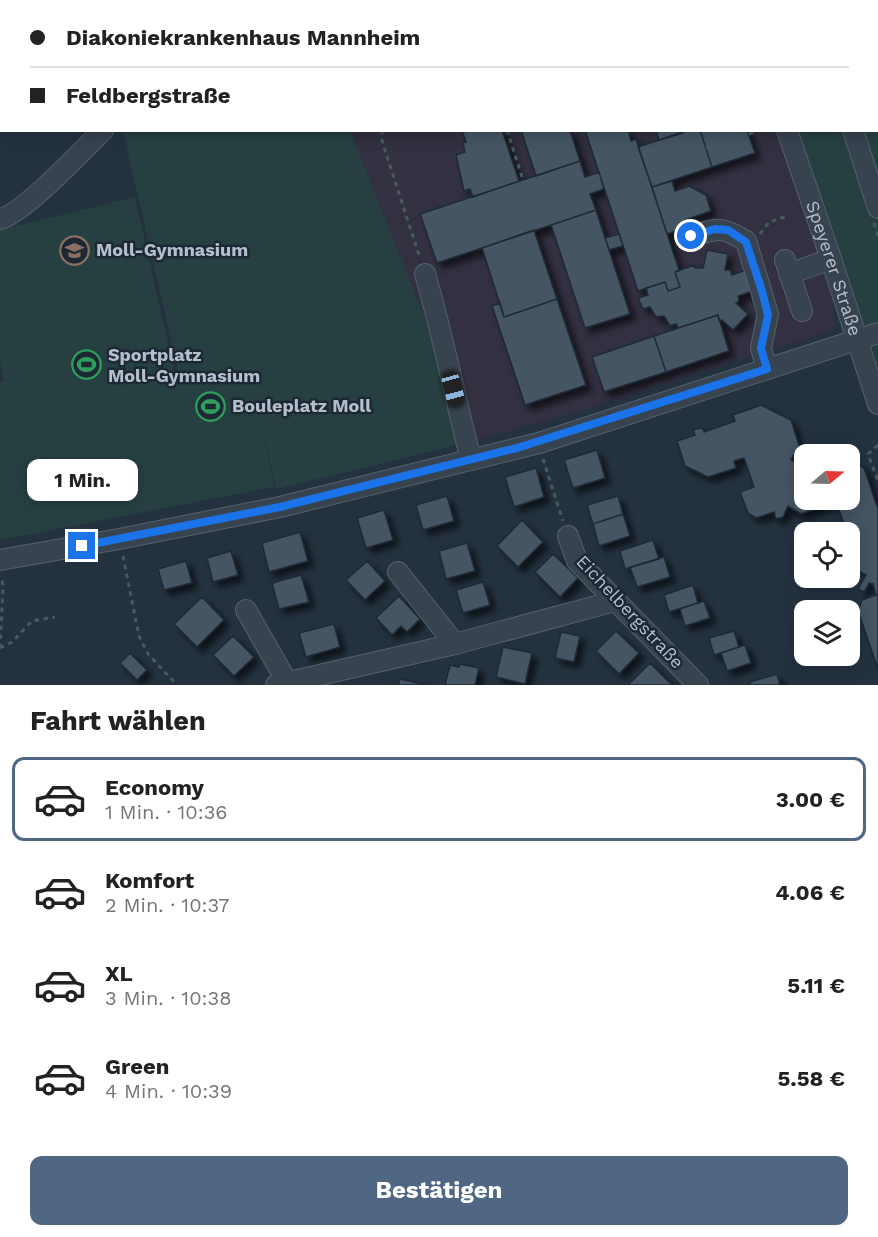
<!DOCTYPE html>
<html lang="de">
<head>
<meta charset="utf-8">
<style>
  :root { --surface:#fff; --page:#f6f6f6; --text:#222; --muted:#767676; --line:#e0e0e0; --accent:#506784 }
  body { margin:0; font-family:"Work Sans",sans-serif; background:var(--page); color:var(--text); height:100vh; display:flex; flex-direction:column; font-size:22px; white-space:nowrap }
  * { box-sizing:border-box; margin:0 }
  p { font-size:20px; color:var(--muted) }
  .icon { flex:none; width:33px; height:33px; fill:none; stroke:currentColor; stroke-width:2; stroke-linecap:round; stroke-linejoin:round }
  .map { position:relative; height:685px; overflow:hidden }
  .side { display:flex; flex-direction:column; background:var(--surface); flex:1 }
  .side>* { flex:none }
  .top-card { position:absolute; left:0px; top:0px; width:879px; height:132px; box-shadow:0 3px 15px #0003; display:grid; align-content:center; height:132px; padding:0 30px; background:var(--surface) }
  .needle { width:39px; rotate:71deg }
  .buttons { position:absolute; left:794px; top:444px; display:grid; gap:12px }
  .buttons a { display:grid; place-items:center; width:66px; height:66px; border-radius:12px; background:var(--surface); box-shadow:0 3px 15px #0003; font-size:30px }
  .end { position:absolute; width:27px; height:27px; margin:-14px; border:8px solid #1a73e8; background:#fff; box-shadow:0 0 0 3px #fff }
  .from { border-radius:50% }
  .bubble { position:absolute; height:42px; border-radius:12px; background:var(--surface); box-shadow:0 3px 15px #0003; font-size:20px; font-weight:700; line-height:42px; text-align:center }
  .car { position:absolute; width:18px; height:36px; margin:-18px -9px; border-radius:8px; box-shadow:0 0 4px 2px #0007; background:linear-gradient(#222 24%,#8ab4d8 0 40%,#222 0 76%,#8ab4d8 0 86%,#222 0) }
  .top-card b { display:flex; align-items:center; gap:21px; height:57px; font-size:22px }
  .top-card b+b { border-top:2px solid var(--line) }
  .top-card i { width:15px; height:15px; background:var(--text) }
  ul { padding:0; list-style:none }
  li { display:flex; align-items:center; gap:18px; height:84px; margin:0 12px 9px; padding:0 18px; border:3px solid transparent; border-radius:12px }
  li div { flex:1 }
  li b { display:block; font-size:22px }
  li em { font-style:normal; font-weight:700 }
  li.active { border-color:var(--accent) }
  li>.icon { width:54px; height:54px; stroke-width:1.5 }
  h2 { padding:0 30px; font-size:27px; line-height:72px }
  .cta { display:flex; gap:12px; margin-top:auto; padding:12px 30px }
  .cta a { flex:1; height:69px; border-radius:12px; background:var(--accent); color:#fff; font-size:24px; font-weight:700; line-height:69px; text-align:center }
  .map>svg:first-child { display:block }
</style>
</head>
<body>
<div class="map">
<svg width="878" height="685" viewBox="0 0 878 685">
  <defs>
    <filter id="shadow"><feDropShadow dx="5.5" dy="5.5" stdDeviation="3" flood-color="#0009"/></filter>
  </defs>
  <rect width="100%" height="100%" fill="#243240"/>
  <path fill="#323041" d="M319 0H745V1L319 2Z
    M350 131H787L831 259 835 330 574 413 458 445 427 324Z"/>
  <path fill="#264041" d="M745 0H878V192L856 131 878 130V2Z
    M123 131H350L427 324 458 445 276 489 256 399 274 487 0 540V383L4 381 0 360V230L135 197 177 384 181 383Z
    M787 131H853L878 207V366L870 341 831 259Z"/>
  <path fill="#455464" stroke="#1f2a37" stroke-width="1.5" filter="url(#shadow)" d="M242 0H318L241 2Z
    M436 0H511L502 2Z
    M462 130H502L519 181 473 197 470 189 464 191 456 155 465 152 463 143 466 142Z
    M521 130H570L580 161 536 176Z
    M585 130H628L631 141 636 139 679 270 675 272 680 287 668 291 665 282 638 291Z
    M656 130H682L683 133 659 140Z
    M689 130H700L712 167 652 187 638 147Z
    M700 130H747L755 153 712 167Z
    M580 161 585 177 599 172 604 189 590 194 596 210 437 263 420 214Z
    M672 181 675 191 689 186 706 195 711 211 685 220 688 227 667 234 652 187Z
    M596 210 630 314 585 328 551 225Z
    M534 230 557 299 504 317 482 248Z
    M619 234 623 246 609 250 605 238Z
    M707 250 728 254 725 270H730L732 275 746 270 753 291 738 296 739 301 736 303 748 314 733 330 722 320 719 321 718 315 678 328 676 324 670 326 664 316 656 317 650 307 643 309 638 298 648 295 646 288 665 282 668 291 680 287 675 272 694 265 695 268H703Z
    M557 299 586 385 525 405 492 306 500 303 504 317Z
    M718 315 729 351 666 372 654 336Z
    M654 336 666 372 604 392 592 357Z
    M761 405 791 420 799 445 791 460 804 466V500H849V460L864 468 878 509V595H876L873 584 869 583 864 592 858 589 866 575 860 572 849 539V532H847L836 502 801 514 788 506 783 517 776 519 774 512 756 518 748 513 740 492 754 487 744 458 734 461 736 468 708 477 685 466 677 441 695 435 693 430 700 428 703 429 704 432 735 421 733 415Z
    M597 450 605 478 573 488 564 460Z
    M536 468 544 497 514 507 505 477Z
    M447 496 454 521 423 530 416 505Z
    M618 496 623 514 593 524 587 505Z
    M384 510 393 540 366 548 357 518Z
    M623 514 630 536 599 546 593 524Z
    M522 520 543 542 518 567 497 546Z
    M300 532 308 561 269 572 262 543Z
    M653 540 659 559 625 569 620 551Z
    M467 543 475 571 446 579 439 551Z
    M231 551 238 575 213 582 207 558Z
    M553 554 578 578 560 597 535 572Z
    M664 557 670 577 637 587 630 567Z
    M186 561 192 583 164 590 158 569Z
    M367 561 385 581 365 600 346 580Z
    M301 575 309 602 279 609 272 583Z
    M483 582 490 605 463 613 456 590Z
    M693 585 698 603 669 612 664 595Z
    M876 595H878V669L858 611 862 600Z
    M399 596 420 619 407 632 401 626 392 635 376 618Z
    M202 597 224 620 197 647 174 624Z
    M704 601 710 618 685 626 680 609Z
    M334 624 340 647 306 657 299 633Z
    M616 631 639 653 619 674 596 651Z
    M734 631 739 647 714 655 709 638Z
    M561 632 580 636 574 662 555 658Z
    M233 636 254 657 234 676 213 655Z
    M745 645 751 663 727 671 721 653Z
    M503 647 532 653 525 684 496 677Z
    M130 653 147 670 137 680 120 663Z
    M650 663 672 685H628Z
    M460 664 479 668 475 685H445L450 665 459 667Z
    M777 674 780 685H750V682Z
    M400 679 426 685H398Z"/>
  <g fill="none" stroke-linecap="round" stroke-linejoin="round">
    <defs>
      <g id="minor">
        <path d="M745 0V2"/>
        <path d="M810 0 811 2"/>
        <path d="M190 2V0"/>
        <path id="s1" d="M787 130 831 259 878 404"/>
        <path d="M853 130 878 208"/>
        <path d="M0 219C22 215 84 149 103 130"/>
        <path d="M691 236C719 228 721 226 746 241L768 314 761 348 767 369"/>
        <path d="M785 260 802 311"/>
        <path d="M425 274C443 335 455 398 471 460"/>
        <path d="M789 274 831 259"/>
        <path d="M568 536 577 561 698 685"/>
        <path d="M0 560 119 539 280 507 539 443 878 333"/>
        <path d="M398 572 455 644"/>
        <path d="M246 610 287 682"/>
        <path d="M276 685 455 644 615 601"/>
      </g>
    </defs>
    <use href="#minor" stroke="#56616d" stroke-width="22"/>
    <path stroke="#445c5e" stroke-width="3" stroke-dasharray="4.5 4.5" stroke-linecap="butt" d="M878 50V48
      M878 67V69
      M382 130V141L420 258
      M507 130 523 180
      M706 148 758 131
      M874 223 878 236
      M760 234 769 222 787 216
      M878 445 868 454 878 481
      M543 459 563 521
      M123 556 139 636 148 654 177 685
      M0 648 3 589 2 577
      M0 648 12 642 32 621 55 617"/>
    <use href="#minor" stroke="#384350" stroke-width="20"/>
  </g>
  <g fill="none" stroke-linecap="round" stroke-linejoin="round">
    <path stroke="#1a73e8" stroke-width="8" d="M82 546 280 507 517 448 767 369 761 348 768 315 762 291 746 242 728 230 715 229 691 236"/>
  </g>
  <defs>
    <symbol id="school-ring" viewBox="-11 -11 22 22"><circle r="9.5" fill="#1d2835" stroke="#8d6e63" stroke-width="1.5"/><path d="M0-5L7-2L0 1L-7-2ZM-4 1L0 2.5L4 1V4Q0 6-4 4Z" fill="#8d6e63"/></symbol>
    <symbol id="stadium-ring" viewBox="-11 -11 22 22"><circle r="9.5" fill="#1d2835" stroke="#2e9e5b" stroke-width="1.5"/><path d="M0-5a6.5 5 0 1 0 0 10a6.5 5 0 1 0 0-10ZM-3.5-1.8h7v3.6h-7Z" fill="#2e9e5b"/></symbol>
  </defs>
  <g fill-rule="evenodd">
    <use href="#school-ring" x="58" y="234" width="33" height="33"/>
    <use href="#stadium-ring" x="70" y="348" width="33" height="33"/>
    <use href="#stadium-ring" x="194" y="390" width="33" height="33"/>
  </g>
  <g text-anchor="middle" stroke-width="5" stroke-linejoin="round" paint-order="stroke">
    <g font-size="18" font-weight="bold" fill="#b5beca" stroke="#1d2835" text-anchor="start">
      <text x="96" y="256">Moll-Gymnasium</text>
      <text x="108" y="361">Sportplatz<tspan x="108" dy="21">Moll-Gymnasium</tspan></text>
      <text x="232" y="412">Bouleplatz Moll</text>
    </g>
    <g font-size="18" fill="#b5beca" stroke="#1d2835">
      <text dy="6" stroke="none"><textPath href="#s1" startOffset="146">Speyerer Straße</textPath></text>
      <text transform="translate(630 612) rotate(47)" y="6">Eichelbergstraße</text>
    </g>
  </g>
</svg>
<div class="buttons">
<a><svg class="needle" viewBox="-14 -14 28 28"><path d="M0-13l5 13h-10z" fill="#e53935"/><path d="M0 13l5-13h-10z" fill="#767676"/></svg></a>
<a><svg class="icon" aria-label="locate" viewBox="0 0 24 24"><circle cx="12" cy="12" r="6"/><path d="M12 2v4M12 18v4M2 12h4M18 12h4"/></svg></a>
<a><svg class="icon" aria-label="layers" viewBox="0 0 24 24"><path d="M12 4l9 5-9 5-9-5zM3 14l9 5 9-5"/></svg></a>
</div>
<i class="end from" style="left:691px;top:236px"></i>
<i class="end" style="left:82px;top:546px"></i>
<div class="bubble" style="left:27px;top:459px;width:111px">1 Min.</div>
<i class="car" style="left:453px;top:389px;rotate:165deg"></i>
<div class="top-card">
<b><i class="from"></i>Diakoniekrankenhaus Mannheim</b>
<b><i></i>Feldbergstraße</b>
</div>
</div>
<section class="side">
<h2>Fahrt wählen</h2>
<ul>
<li class="active"><svg class="icon" aria-label="car" viewBox="0 0 24 24"><path d="M5 17H2v-5l4-1 3-4h7l3 4 3 1v5h-3M9 17h6M6 11h13"/><circle cx="7" cy="17" r="2"/><circle cx="17" cy="17" r="2"/></svg><div><b>Economy</b><p>1 Min. · 10:36</p></div><em>3.00 €</em></li>
<li><svg class="icon" aria-label="car" viewBox="0 0 24 24"><path d="M5 17H2v-5l4-1 3-4h7l3 4 3 1v5h-3M9 17h6M6 11h13"/><circle cx="7" cy="17" r="2"/><circle cx="17" cy="17" r="2"/></svg><div><b>Komfort</b><p>2 Min. · 10:37</p></div><em>4.06 €</em></li>
<li><svg class="icon" aria-label="car" viewBox="0 0 24 24"><path d="M5 17H2v-5l4-1 3-4h7l3 4 3 1v5h-3M9 17h6M6 11h13"/><circle cx="7" cy="17" r="2"/><circle cx="17" cy="17" r="2"/></svg><div><b>XL</b><p>3 Min. · 10:38</p></div><em>5.11 €</em></li>
<li><svg class="icon" aria-label="car" viewBox="0 0 24 24"><path d="M5 17H2v-5l4-1 3-4h7l3 4 3 1v5h-3M9 17h6M6 11h13"/><circle cx="7" cy="17" r="2"/><circle cx="17" cy="17" r="2"/></svg><div><b>Green</b><p>4 Min. · 10:39</p></div><em>5.58 €</em></li>
</ul>
<div class="cta"><a>Bestätigen</a></div>
</section>
</body>
</html>
